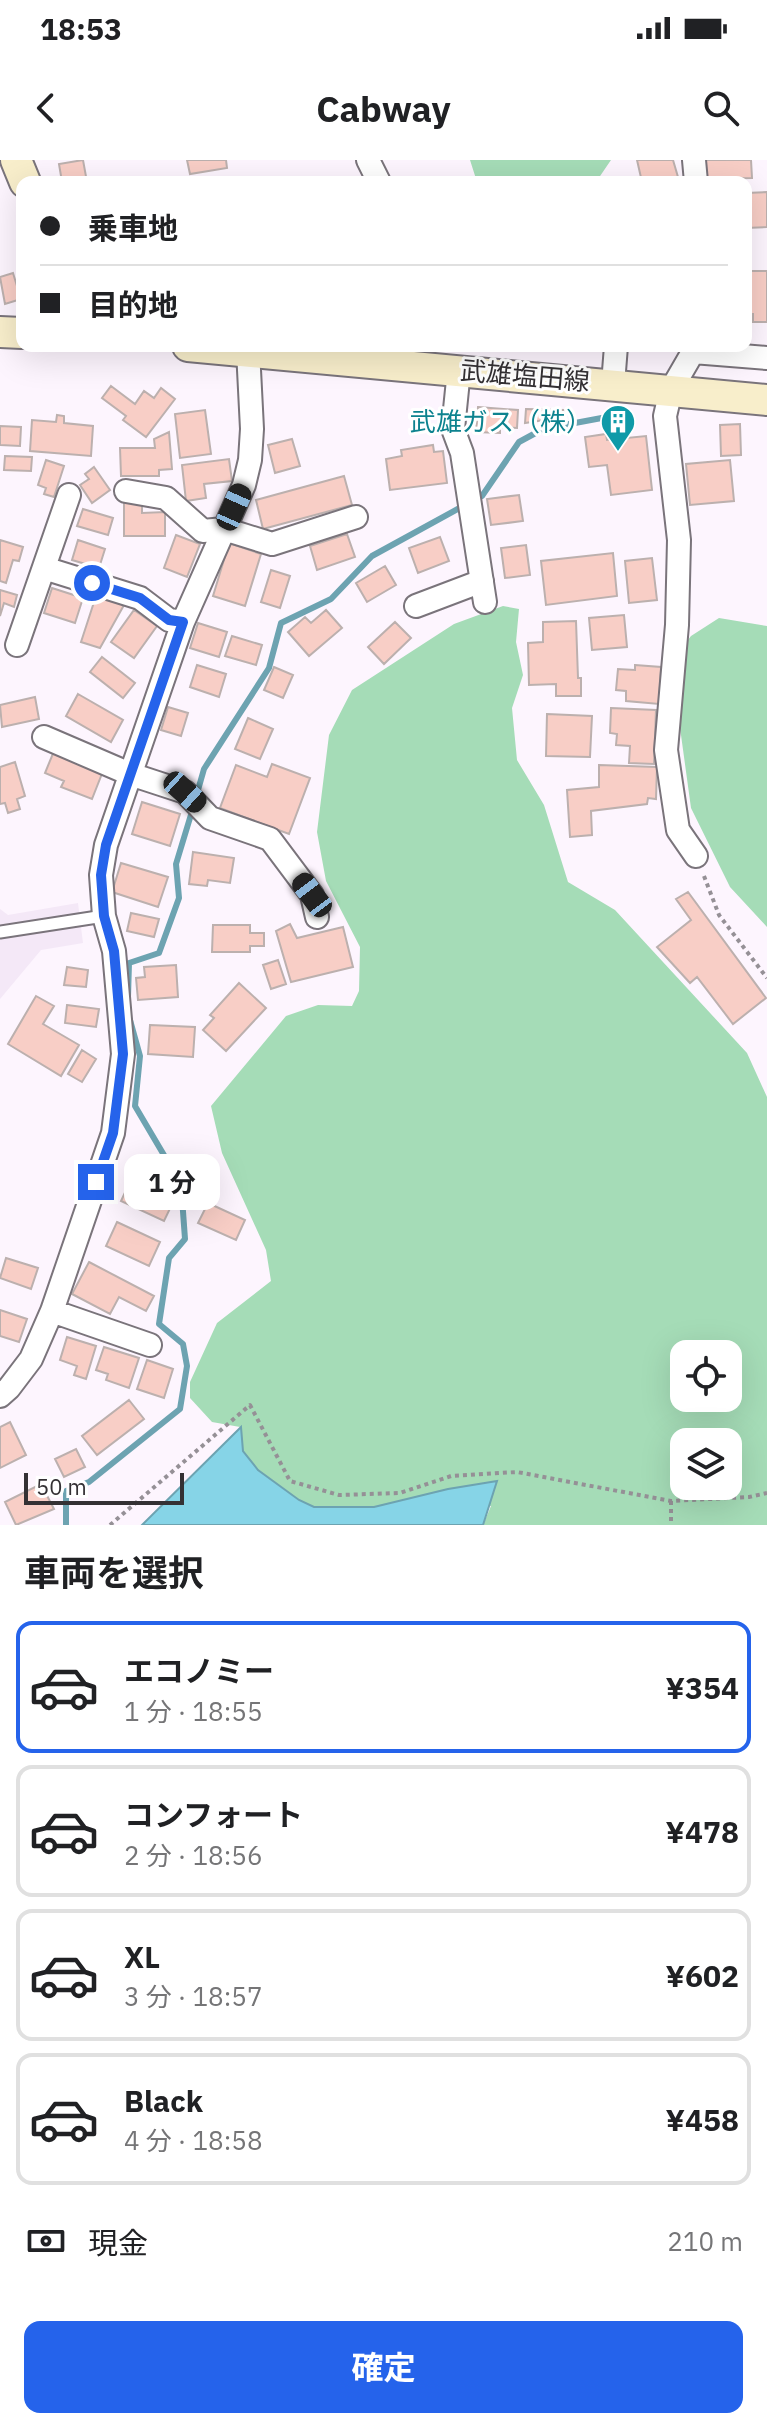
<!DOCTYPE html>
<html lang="ja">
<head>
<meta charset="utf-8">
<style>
  :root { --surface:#fff; --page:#f2f2f2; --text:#202124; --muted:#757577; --line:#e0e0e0; --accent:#2563eb }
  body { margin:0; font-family:"IBM Plex Sans","Noto Sans JP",sans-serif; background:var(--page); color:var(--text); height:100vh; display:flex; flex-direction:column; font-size:30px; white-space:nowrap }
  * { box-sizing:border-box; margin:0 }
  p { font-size:26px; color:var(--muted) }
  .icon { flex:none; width:44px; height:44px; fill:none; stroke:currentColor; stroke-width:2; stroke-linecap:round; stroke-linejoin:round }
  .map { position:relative; height:1365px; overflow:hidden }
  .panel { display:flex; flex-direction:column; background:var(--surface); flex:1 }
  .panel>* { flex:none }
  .banner { position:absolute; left:16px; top:16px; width:736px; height:176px; border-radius:16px; box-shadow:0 8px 32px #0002; display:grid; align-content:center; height:176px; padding:0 24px; background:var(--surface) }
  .controls { position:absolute; left:670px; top:1180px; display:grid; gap:16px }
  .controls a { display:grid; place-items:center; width:72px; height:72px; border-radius:16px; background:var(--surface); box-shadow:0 8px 32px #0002; font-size:40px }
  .scale { position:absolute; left:24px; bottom:20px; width:160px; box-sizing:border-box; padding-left:8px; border:4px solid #343134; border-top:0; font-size:22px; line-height:28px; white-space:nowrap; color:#343134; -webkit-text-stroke:6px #fff; paint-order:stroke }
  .end { position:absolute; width:36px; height:36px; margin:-18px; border:10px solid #2563eb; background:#fff; box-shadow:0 0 0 4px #fff }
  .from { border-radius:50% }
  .bubble { position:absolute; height:56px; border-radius:16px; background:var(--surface); box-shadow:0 8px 32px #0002; font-size:26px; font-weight:700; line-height:56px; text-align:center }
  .car { position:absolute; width:24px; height:48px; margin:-24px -12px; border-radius:10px; box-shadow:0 0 6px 2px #0007; background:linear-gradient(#222 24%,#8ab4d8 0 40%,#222 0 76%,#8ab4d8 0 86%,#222 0) }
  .banner b { display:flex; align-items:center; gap:28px; height:76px; font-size:30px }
  .banner b+b { border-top:2px solid var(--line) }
  .banner i { width:20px; height:20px; background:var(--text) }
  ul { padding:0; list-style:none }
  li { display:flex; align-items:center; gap:24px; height:132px; margin:0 16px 12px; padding:0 8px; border:4px solid var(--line); border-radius:16px }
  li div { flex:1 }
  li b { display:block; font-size:30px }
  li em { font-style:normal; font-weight:700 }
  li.active { border-color:var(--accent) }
  li>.icon { width:72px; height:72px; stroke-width:1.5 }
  h2 { padding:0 24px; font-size:36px; line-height:96px }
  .pay { display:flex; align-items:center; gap:20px; height:88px; padding:0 24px; font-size:30px }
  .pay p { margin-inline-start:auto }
  .primary-button { display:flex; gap:16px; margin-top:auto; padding:16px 24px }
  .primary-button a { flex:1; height:92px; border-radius:16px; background:var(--accent); color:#fff; font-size:32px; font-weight:700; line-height:92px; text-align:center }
  .status { display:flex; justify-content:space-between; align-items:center; height:56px; padding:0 40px; background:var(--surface); direction:ltr }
  .status svg { height:22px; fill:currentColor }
  header { display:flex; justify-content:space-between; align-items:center; height:104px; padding:0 24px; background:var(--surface); font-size:36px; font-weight:700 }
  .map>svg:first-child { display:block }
</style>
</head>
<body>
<div class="status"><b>18:53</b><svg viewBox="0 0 49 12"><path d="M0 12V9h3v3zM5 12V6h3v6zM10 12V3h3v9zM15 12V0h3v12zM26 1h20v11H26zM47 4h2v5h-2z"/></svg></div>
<header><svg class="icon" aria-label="back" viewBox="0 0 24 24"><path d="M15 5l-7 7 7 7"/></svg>Cabway<svg class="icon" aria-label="search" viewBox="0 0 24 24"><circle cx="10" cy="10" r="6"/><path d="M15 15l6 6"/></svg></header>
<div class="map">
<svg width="767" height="1365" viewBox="0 0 767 1365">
  <rect width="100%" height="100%" fill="#fdf5fe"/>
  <path fill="#f4e8f7" d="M78 743 83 783 41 790 0 839V749L8 755Z"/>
  <path fill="#a5dcb7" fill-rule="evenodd" d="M470 0H611L596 22H477Z
    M503 446 519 449 516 482 523 515 512 548 517 600 544 645 568 722 615 750 747 893 767 937V1365H483L491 1346 398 1343 374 1347H314L299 1340 258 1310 243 1291 240 1267 212 1262 190 1238V1222L217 1163 271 1121 266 1090 222 993 211 946 286 856 318 845 352 846 359 831 360 787 326 721 317 672 329 575 352 530 454 464ZM684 1194H728V1238H684ZM684 1282H728V1326H684Z
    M719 458 767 466V767L730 727 691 648 671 502 691 476Z"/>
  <path fill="#86d4e7" stroke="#6da3b1" stroke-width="2" d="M241 1267 243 1291 258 1310 299 1340 314 1347H374L448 1329 497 1321 483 1365H142Z"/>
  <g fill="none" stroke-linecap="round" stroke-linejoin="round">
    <path stroke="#6da3b1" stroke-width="6" d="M475 339 482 336 519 282 543 269 607 257
      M196 637 204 609 269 508 281 463 331 439 372 396 465 345
      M128 837 129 803 159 793 179 738 176 704 193 648
      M66 1365V1331L89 1322 180 1249 187 1206 183 1184 159 1164 169 1098 185 1079 181 1024 135 946 140 896 130 860"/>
  </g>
  <path fill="#f8cec6" stroke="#bcb0ae" stroke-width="2" d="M83 0 87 22H62L59 4Z
    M187 0H226L227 8 190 14Z
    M637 0H673L678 17 661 22H642Z
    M702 0H751L752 18 703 19Z
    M767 32V67L746 68V33Z
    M746 111H767V162H753V154H746Z
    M13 113 21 139 5 144 0 117Z
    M111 226 135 244 144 231 154 238 161 228 175 239 146 277 123 260 126 256 102 238Z
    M478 247 518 250 517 268 500 267V273L476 272Z
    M526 249 564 250V257L525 263Z
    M205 250 211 294 180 298 175 254Z
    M57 255 64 256V263L93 266 91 296 30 291 32 260 56 262Z
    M740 264 741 295 721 296 720 265Z
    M0 266 21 267 20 286 0 285Z
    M169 272 172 309 159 310V316H121L120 288H155L154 279Z
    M606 274 607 280 646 276 652 330 611 335 607 305 589 307 585 277Z
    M292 279 300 306 275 313 268 285Z
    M433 285 434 292 443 291 447 323 390 330 386 299 402 296 401 290Z
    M5 296 32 297 31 311 4 310Z
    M229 299 232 321 204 324 206 338 186 341 182 305Z
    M46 300 64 306 54 337 44 334 46 328 38 325Z
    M730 300 734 341 690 345 686 304Z
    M94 307 110 330 92 343 80 325 89 319 85 314Z
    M344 316 352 345 263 369 256 340Z
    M519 335 523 361 491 365 487 339Z
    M124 343H142V353L165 352V376H124Z
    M83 349 113 358 108 375 77 366Z
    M347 374 355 397 317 410 310 386Z
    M176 375 200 384 187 417 164 408Z
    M440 377 449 401 418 413 409 388Z
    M0 380 23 387 19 401 13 400 6 423 0 421Z
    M78 380 105 389 99 408 72 400Z
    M229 383 261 394 245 446 213 436Z
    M526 385 530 415 505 418 501 388Z
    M613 393 617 436 546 445 541 401Z
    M652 398 657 440 629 443 625 401Z
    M385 406 396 425 367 442 356 423Z
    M271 410 290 416 280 448 261 442Z
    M52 428 83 438 75 463 44 453Z
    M0 430 17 435 14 447 4 443 0 456Z
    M96 436 124 445 100 488 81 482Z
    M134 450 157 466 134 498 111 482Z
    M326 450 342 468 309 496 288 472 305 457 311 463Z
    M624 455 627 487 592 490 589 458Z
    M576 461 578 518H581V536H556V524L529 525 528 483 543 482V462Z
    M395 462 411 478 384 504 368 487Z
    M198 463 227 472 219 497 190 488Z
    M232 476 262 485 256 505 225 496Z
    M102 497 135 523 123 538 90 512Z
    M197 505 226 514 219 537 190 527Z
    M635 505 661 507 659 544 626 541V531L616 530 618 509 635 510Z
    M274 507 293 515 283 538 264 530Z
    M78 534 123 560 111 582 66 556Z
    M35 537 39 559 2 567 0 545Z
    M168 547 188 553 181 576 161 570Z
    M611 548 656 550 654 604 629 603 630 586 616 585 617 574 610 573Z
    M547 554 592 556 590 597 546 596Z
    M248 558 273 569 260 599 235 589Z
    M54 591 103 611 92 639 61 627 64 621 45 613Z
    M15 602 25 636 17 639 20 649 8 653 5 643 0 644V607Z
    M272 604 310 618 289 674 220 648 236 605 267 617Z
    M599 605 657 607 656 639 648 638 647 644 591 651 592 675 570 677 567 630 599 627Z
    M142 642 180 654 170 686 132 674Z
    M193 692 234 698 230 723 208 720 207 726 189 724Z
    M121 703 168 717 158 747 112 732Z
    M688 732 766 838 733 864 697 817 690 823 657 787 691 760 676 739Z
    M131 753 159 759 154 777 127 771Z
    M290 764 297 778 343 767 353 807 291 822 276 771Z
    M213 765H250V773H264V786H250V792H212Z
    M278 800 286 824 271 829 263 805Z
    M176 805 178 837 138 840 136 818 145 817 144 807Z
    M67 807 88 810 86 827 64 825Z
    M239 823 266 848 226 891 203 870 214 858 210 855Z
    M36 836 54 846 43 864 79 885 61 916 8 884Z
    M67 845 99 849 96 867 65 863Z
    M150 865 195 867 193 897 148 894Z
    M82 890 96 899 82 922 68 914Z
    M146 1003V1010L161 1017 156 1027 176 1036 164 1061 121 1041 129 1024 128 1004Z
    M208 1043 245 1060 236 1080 198 1063Z
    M117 1062 160 1082 149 1106 106 1086Z
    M6 1098 38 1108 31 1129 0 1118Z
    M89 1102 154 1136 146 1151 119 1137 110 1154 72 1134Z
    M0 1150 27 1159 19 1182 0 1176Z
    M67 1177 96 1186 86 1219 74 1215 77 1206 60 1200Z
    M104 1187 139 1198 129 1228 106 1220 108 1214 96 1210Z
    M147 1200 173 1209 164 1238 137 1229Z
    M129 1240 144 1259 97 1295 82 1276Z
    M10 1262 26 1295 0 1308V1267Z
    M76 1289 85 1307 64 1317 55 1299Z
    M41 1324 54 1349 16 1365 5 1342Z"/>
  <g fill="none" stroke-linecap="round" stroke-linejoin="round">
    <defs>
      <path id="lane" d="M0 772 104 756"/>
      <path id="street" d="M368 0 379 22
        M694 0 696 22
        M459 210 453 269 462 293 485 442
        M613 224 616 186
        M126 331 166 338 203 371 224 369 272 384 356 357
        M44 408 140 438 169 460 183 462
        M416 446 482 421
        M17 485 69 335
        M44 577 130 614 185 632 210 658 270 679 312 735 317 757
        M696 696 678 670 666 590 677 465 679 380 665 256 671 230 693 192 767 198
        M52 1151 150 1185
        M0 1236 9 1228 31 1199 52 1151 113 973 123 894 114 791 104 756 101 715 106 685 183 462 244 325 250 300 252 269 248 190"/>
      <path id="secondary" d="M16 0 25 22
        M0 172 22 173
        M188 186 767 240"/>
    </defs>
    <use href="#lane" stroke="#7a747b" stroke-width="15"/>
    <use href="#street" stroke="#7a747b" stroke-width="26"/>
    <use href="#secondary" stroke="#7a747b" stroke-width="34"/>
    <path stroke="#959096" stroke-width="4" stroke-dasharray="4 4" stroke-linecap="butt" d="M704 716 719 755 767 818
      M671 1341V1365
      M110 1365 250 1245 290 1321 339 1335 400 1333 451 1316 517 1312 671 1341 749 1337 767 1333"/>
    <use href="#lane" stroke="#fff" stroke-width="11"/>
    <use href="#street" stroke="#fff" stroke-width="22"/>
    <use href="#secondary" stroke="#f8eecb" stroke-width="30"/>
  </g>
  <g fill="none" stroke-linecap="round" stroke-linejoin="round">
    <path stroke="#2563eb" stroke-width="10" d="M92 423 140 438 169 460 183 462 106 685 101 715 104 756 114 791 123 894 113 973 96 1022"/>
  </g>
  <defs>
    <symbol id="building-pin" viewBox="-11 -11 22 30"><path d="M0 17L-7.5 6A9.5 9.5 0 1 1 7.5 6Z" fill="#0f9aa8" stroke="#fff"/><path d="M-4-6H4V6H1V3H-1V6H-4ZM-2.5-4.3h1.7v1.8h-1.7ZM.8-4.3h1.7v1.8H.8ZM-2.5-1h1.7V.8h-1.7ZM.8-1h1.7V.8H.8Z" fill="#fff"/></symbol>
  </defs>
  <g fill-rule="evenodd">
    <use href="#building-pin" x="598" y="242" width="40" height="54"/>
  </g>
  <g text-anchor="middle" stroke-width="6" stroke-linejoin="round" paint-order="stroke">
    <g font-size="26" fill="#343134" stroke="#fff">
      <text transform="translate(525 216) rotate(5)" y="9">武雄塩田線</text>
    </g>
    <g font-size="26" fill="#0d838f" stroke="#fff" text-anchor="end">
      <text x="592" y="271">武雄ガス（株）</text>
    </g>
  </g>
</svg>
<div class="controls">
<a><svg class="icon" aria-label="locate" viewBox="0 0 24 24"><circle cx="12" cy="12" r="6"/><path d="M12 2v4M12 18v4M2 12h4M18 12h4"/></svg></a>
<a><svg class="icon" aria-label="layers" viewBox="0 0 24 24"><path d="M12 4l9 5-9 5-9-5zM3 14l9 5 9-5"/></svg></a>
</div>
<div class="scale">50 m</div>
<i class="end from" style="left:92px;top:423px"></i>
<i class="end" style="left:96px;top:1022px"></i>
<div class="bubble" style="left:124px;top:994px;width:96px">1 分</div>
<i class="car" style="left:234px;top:347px;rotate:24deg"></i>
<i class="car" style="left:185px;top:632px;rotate:132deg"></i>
<i class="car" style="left:312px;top:735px;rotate:323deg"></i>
<div class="banner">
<b><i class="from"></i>乗車地</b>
<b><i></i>目的地</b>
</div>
</div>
<section class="panel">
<h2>車両を選択</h2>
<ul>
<li class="active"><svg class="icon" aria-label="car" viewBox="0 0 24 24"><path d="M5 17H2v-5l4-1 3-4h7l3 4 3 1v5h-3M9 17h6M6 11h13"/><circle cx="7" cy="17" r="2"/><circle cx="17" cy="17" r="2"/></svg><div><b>エコノミー</b><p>1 分 · 18:55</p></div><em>¥354</em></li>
<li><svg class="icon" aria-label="car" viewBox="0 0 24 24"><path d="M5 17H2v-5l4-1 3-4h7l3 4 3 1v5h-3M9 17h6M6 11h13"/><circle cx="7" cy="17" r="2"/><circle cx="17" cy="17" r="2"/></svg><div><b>コンフォート</b><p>2 分 · 18:56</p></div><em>¥478</em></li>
<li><svg class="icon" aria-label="car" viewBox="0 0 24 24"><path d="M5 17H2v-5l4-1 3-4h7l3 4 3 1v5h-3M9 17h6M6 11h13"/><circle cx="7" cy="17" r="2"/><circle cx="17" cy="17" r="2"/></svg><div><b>XL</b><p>3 分 · 18:57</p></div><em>¥602</em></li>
<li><svg class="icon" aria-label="car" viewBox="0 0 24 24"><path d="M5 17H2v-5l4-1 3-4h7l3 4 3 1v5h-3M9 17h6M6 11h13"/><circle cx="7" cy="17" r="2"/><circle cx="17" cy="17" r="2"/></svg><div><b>Black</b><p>4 分 · 18:58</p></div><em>¥458</em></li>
</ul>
<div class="pay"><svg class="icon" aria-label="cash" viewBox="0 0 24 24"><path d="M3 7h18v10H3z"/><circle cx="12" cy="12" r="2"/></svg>現金<p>210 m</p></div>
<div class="primary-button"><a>確定</a></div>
</section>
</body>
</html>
